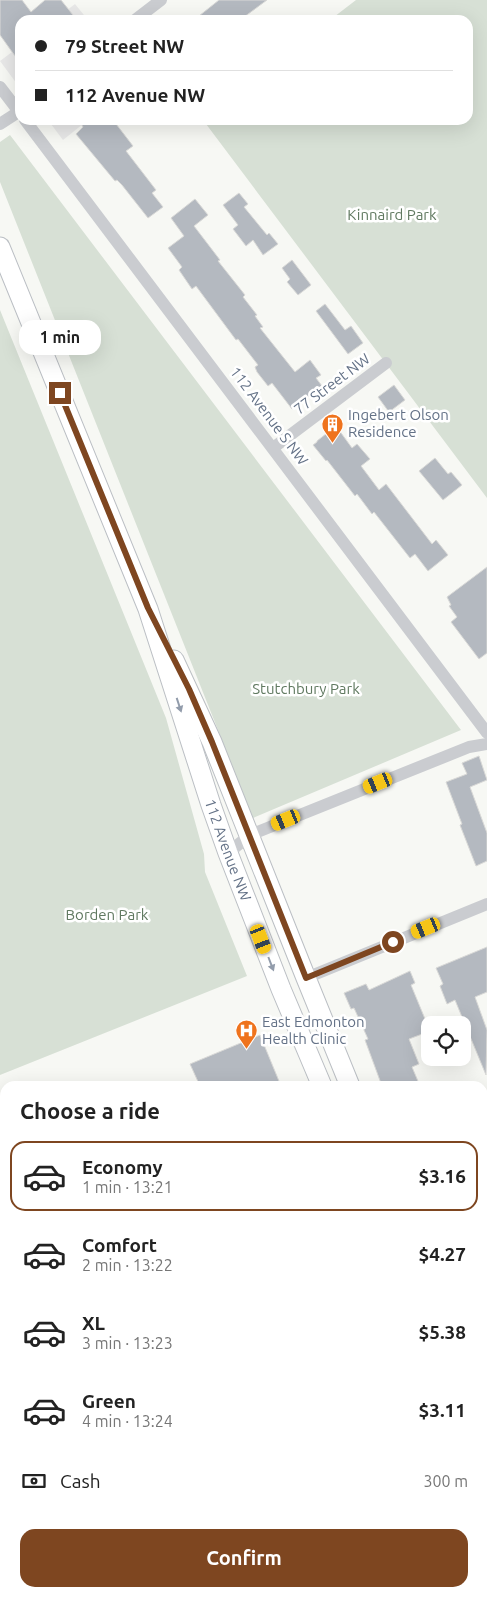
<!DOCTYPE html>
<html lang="en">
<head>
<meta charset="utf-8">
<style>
  :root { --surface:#fff; --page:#f2f2f2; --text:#222; --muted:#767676; --line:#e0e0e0; --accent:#7e4620 }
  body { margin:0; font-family:Ubuntu,sans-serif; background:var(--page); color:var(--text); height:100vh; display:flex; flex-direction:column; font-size:19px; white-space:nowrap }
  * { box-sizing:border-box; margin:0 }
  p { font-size:16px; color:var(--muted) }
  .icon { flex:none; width:28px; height:28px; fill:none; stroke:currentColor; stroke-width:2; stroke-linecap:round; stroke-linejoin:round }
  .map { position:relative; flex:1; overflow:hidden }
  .drawer { position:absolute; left:0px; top:1081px; width:488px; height:516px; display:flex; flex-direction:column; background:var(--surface); border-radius:15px 15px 0 0; box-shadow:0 5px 20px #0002 }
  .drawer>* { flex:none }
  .hud { position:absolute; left:15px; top:15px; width:458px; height:110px; border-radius:15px; box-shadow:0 5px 20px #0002; display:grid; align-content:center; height:110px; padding:0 20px; background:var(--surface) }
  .fabs { position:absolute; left:421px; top:1016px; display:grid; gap:10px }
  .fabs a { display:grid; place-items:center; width:50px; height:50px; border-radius:10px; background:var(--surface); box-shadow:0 5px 20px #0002; font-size:25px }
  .end { position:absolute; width:22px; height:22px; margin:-11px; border:6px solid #7e4620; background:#fff; box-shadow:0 0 0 2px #fff }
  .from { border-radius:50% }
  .bubble { position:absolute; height:35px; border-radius:15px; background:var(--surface); box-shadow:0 5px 20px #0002; font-size:16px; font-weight:700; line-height:35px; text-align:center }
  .car { position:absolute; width:15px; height:30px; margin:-15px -8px; border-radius:6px; box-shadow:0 0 4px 1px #0007; background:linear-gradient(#f5c518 24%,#345 0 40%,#f5c518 0 76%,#345 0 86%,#f5c518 0) }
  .hud b { display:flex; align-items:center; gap:18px; height:48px; font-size:19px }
  .hud b+b { border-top:1px solid var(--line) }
  .hud i { width:12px; height:12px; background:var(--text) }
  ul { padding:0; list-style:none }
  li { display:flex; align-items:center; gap:15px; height:70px; margin:0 10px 8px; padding:0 10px; border:2px solid transparent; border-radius:15px }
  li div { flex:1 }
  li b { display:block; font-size:19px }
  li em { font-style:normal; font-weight:700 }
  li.selected { border-color:var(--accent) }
  li>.icon { width:45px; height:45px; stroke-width:1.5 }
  h2 { padding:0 20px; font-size:22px; line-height:60px }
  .pay { display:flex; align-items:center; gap:12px; height:55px; padding:0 20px; font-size:19px }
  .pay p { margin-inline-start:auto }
  .primary-button { display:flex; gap:10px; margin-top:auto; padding:10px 20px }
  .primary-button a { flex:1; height:58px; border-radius:15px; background:var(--accent); color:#fff; font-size:20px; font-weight:700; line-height:58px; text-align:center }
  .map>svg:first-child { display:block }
</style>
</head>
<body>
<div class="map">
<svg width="487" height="1597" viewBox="0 0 487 1597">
  <rect width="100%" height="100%" fill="#f7f8f4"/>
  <path fill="#e8e8e8" d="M75 4 88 20H54Z
    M20 46V81L17 84 0 61Z
    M48 120H88L63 140Z
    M0 1442 5 1454V1592L60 1593 61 1597H0Z
    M476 1593 478 1597H126L124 1593Z"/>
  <path fill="#d7e0d5" d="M356 0H487V498L203 120H468V20H330Z
    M10 135 461 730 253 818 0 182V142Z
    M0 310 166 718 204 854 205 872 247 976 0 1075Z
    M487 1179V1238L483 1247V1181Z"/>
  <path fill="#b4b9c0" stroke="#d9d9d7" d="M0 0H22L31 12 45 0H61L77 20H20V63L0 35Z
    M219 0H267L240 20H194Z
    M79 120H113L133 146 126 151 156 190 152 193 163 207 148 218 122 185 117 180 115 181 76 134 83 127Z
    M239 193 248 204 244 207 267 235 269 233 278 244 263 255 253 240 246 246 233 229 238 225 223 205Z
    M195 199 208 215 194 226 220 260 218 261 245 295 243 297 257 315 255 316 263 327 260 328 295 372 310 360 321 375 316 378 322 386 292 409 272 383 268 386 257 372 255 367 258 365 238 339 236 340 196 286 192 289 179 270 182 267 168 248 184 236 171 218Z
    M292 260 311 285 298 295 287 282 290 279 282 268Z
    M325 304 345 330 351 326 363 343 348 354 316 311Z
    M394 385 405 400 389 412 378 397Z
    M336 426 352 448 357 444 370 459 361 466 379 490 386 484 432 544 436 540 448 555 428 571 415 554 410 558 374 512 372 514 357 494 355 496 327 460 326 461 313 445 317 442V441Z
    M435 458 448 474 451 472 462 485 443 500 419 471Z
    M487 567V653L479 659 451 622 457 617 449 606 451 605 447 597Z
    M479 756 487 780 470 787 487 833V861L476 866 460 825 462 824 446 782 467 774 462 763Z
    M487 947V992L475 997 487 1030 486 1075 455 1000 447 1004 440 986 443 984 436 968Z
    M410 971 415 983 411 985 430 1031 409 1039 419 1064 412 1067 420 1086H382L365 1040 368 1039 354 1008 351 1009 344 993 366 984 369 990Z
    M260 1035 281 1086H200L190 1064Z"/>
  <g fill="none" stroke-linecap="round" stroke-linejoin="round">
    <defs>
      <g id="secondary">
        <path id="s1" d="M0 247 148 609 211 805 228 853 281 989 322 1086"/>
        <path d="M174 660 212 742 306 978 350 1086"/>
        <path d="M482 1413 487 1424"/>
        <path d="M482 1473 487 1484"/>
      </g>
    </defs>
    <use href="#secondary" stroke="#bbbfc4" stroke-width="21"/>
    <path stroke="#caccd0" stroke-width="12" d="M135 20 161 0
      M0 87 20 113
      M25 120 487 733
      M0 124 20 111
      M273 448 386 363
      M228 853 250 835 469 747 487 744
      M306 978 487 904
      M482 1172 487 1170
      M482 1269 487 1262
      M0 1356 5 1368
      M95 1592 97 1597"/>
    <use href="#secondary" stroke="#fff" stroke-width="19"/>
  </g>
  <defs><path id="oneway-solid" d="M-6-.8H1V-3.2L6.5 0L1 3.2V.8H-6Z" transform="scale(1.25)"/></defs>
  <g fill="#929cab">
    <use href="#oneway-solid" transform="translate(179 705) rotate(72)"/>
    <use href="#oneway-solid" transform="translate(271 964) rotate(69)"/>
  </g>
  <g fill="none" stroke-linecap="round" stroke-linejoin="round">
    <path stroke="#7e4620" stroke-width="6" d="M60 393 148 608 189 689 212 742 306 978 393 942"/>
  </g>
  <defs>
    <symbol id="building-pin" viewBox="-11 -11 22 30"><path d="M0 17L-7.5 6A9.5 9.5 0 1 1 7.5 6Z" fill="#ef731d" stroke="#fff"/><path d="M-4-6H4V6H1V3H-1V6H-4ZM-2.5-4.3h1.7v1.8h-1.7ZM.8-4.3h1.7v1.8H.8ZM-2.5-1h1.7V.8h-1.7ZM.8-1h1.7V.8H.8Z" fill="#fff"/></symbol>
    <symbol id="hospital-pin" viewBox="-11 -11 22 30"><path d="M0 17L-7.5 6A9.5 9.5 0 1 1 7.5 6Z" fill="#ef731d" stroke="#fff"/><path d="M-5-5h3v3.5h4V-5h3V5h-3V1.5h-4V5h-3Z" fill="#fff"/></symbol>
  </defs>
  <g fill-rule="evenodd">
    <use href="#building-pin" x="320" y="412" width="25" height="34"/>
    <use href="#hospital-pin" x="234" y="1018" width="25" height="34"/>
  </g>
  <g text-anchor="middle" stroke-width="5" stroke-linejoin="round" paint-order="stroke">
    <g font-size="15" fill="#607960" stroke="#fff">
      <text x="392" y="220">Kinnaird Park</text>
      <text x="306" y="694">Stutchbury Park</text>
      <text x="107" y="920">Borden Park</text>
    </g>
    <g font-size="15" fill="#647287" stroke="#fff">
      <text transform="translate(332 384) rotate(-37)" y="5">77 Street NW</text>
      <text transform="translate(269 416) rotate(53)" y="5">112 Avenue S NW</text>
      <text dy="5" stroke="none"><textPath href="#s1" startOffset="645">112 Avenue NW</textPath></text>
    </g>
    <g font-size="15" fill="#647287" stroke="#fff" text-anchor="start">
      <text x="348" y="420">Ingebert Olson<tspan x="348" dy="17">Residence</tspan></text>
      <text x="262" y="1027">East Edmonton<tspan x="262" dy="17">Health Clinic</tspan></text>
    </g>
  </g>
</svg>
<div class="fabs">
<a><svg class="icon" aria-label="locate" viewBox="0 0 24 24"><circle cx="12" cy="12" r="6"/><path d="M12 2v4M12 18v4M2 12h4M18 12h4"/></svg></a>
</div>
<i class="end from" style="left:393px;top:942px"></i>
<i class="end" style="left:60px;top:393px"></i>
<div class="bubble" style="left:19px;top:320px;width:82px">1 min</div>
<i class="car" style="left:378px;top:783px;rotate:248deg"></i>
<i class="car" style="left:286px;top:820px;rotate:248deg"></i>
<i class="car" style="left:426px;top:928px;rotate:248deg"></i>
<i class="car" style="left:261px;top:939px;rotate:159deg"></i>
<div class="hud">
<b><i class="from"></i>79 Street NW</b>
<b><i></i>112 Avenue NW</b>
</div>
<section class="drawer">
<h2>Choose a ride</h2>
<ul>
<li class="selected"><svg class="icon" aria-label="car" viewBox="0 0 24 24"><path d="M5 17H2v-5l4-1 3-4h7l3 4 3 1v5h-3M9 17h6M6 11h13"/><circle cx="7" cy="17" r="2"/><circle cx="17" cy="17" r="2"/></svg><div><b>Economy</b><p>1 min · 13:21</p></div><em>$3.16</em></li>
<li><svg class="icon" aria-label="car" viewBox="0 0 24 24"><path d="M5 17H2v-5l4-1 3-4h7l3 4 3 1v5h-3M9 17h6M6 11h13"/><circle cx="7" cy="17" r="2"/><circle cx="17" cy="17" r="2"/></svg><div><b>Comfort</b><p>2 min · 13:22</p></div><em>$4.27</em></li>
<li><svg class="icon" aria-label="car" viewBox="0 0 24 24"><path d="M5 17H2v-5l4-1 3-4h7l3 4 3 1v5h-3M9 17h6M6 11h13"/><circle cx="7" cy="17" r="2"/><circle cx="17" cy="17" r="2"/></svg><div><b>XL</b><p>3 min · 13:23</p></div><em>$5.38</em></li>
<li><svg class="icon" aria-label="car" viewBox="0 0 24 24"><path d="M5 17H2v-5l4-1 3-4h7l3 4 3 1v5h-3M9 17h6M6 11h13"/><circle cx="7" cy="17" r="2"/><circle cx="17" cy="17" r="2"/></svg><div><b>Green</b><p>4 min · 13:24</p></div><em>$3.11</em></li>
</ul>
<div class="pay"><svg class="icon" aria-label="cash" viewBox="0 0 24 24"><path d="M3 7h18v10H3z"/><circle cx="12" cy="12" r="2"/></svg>Cash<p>300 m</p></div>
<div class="primary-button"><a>Confirm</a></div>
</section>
</div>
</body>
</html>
